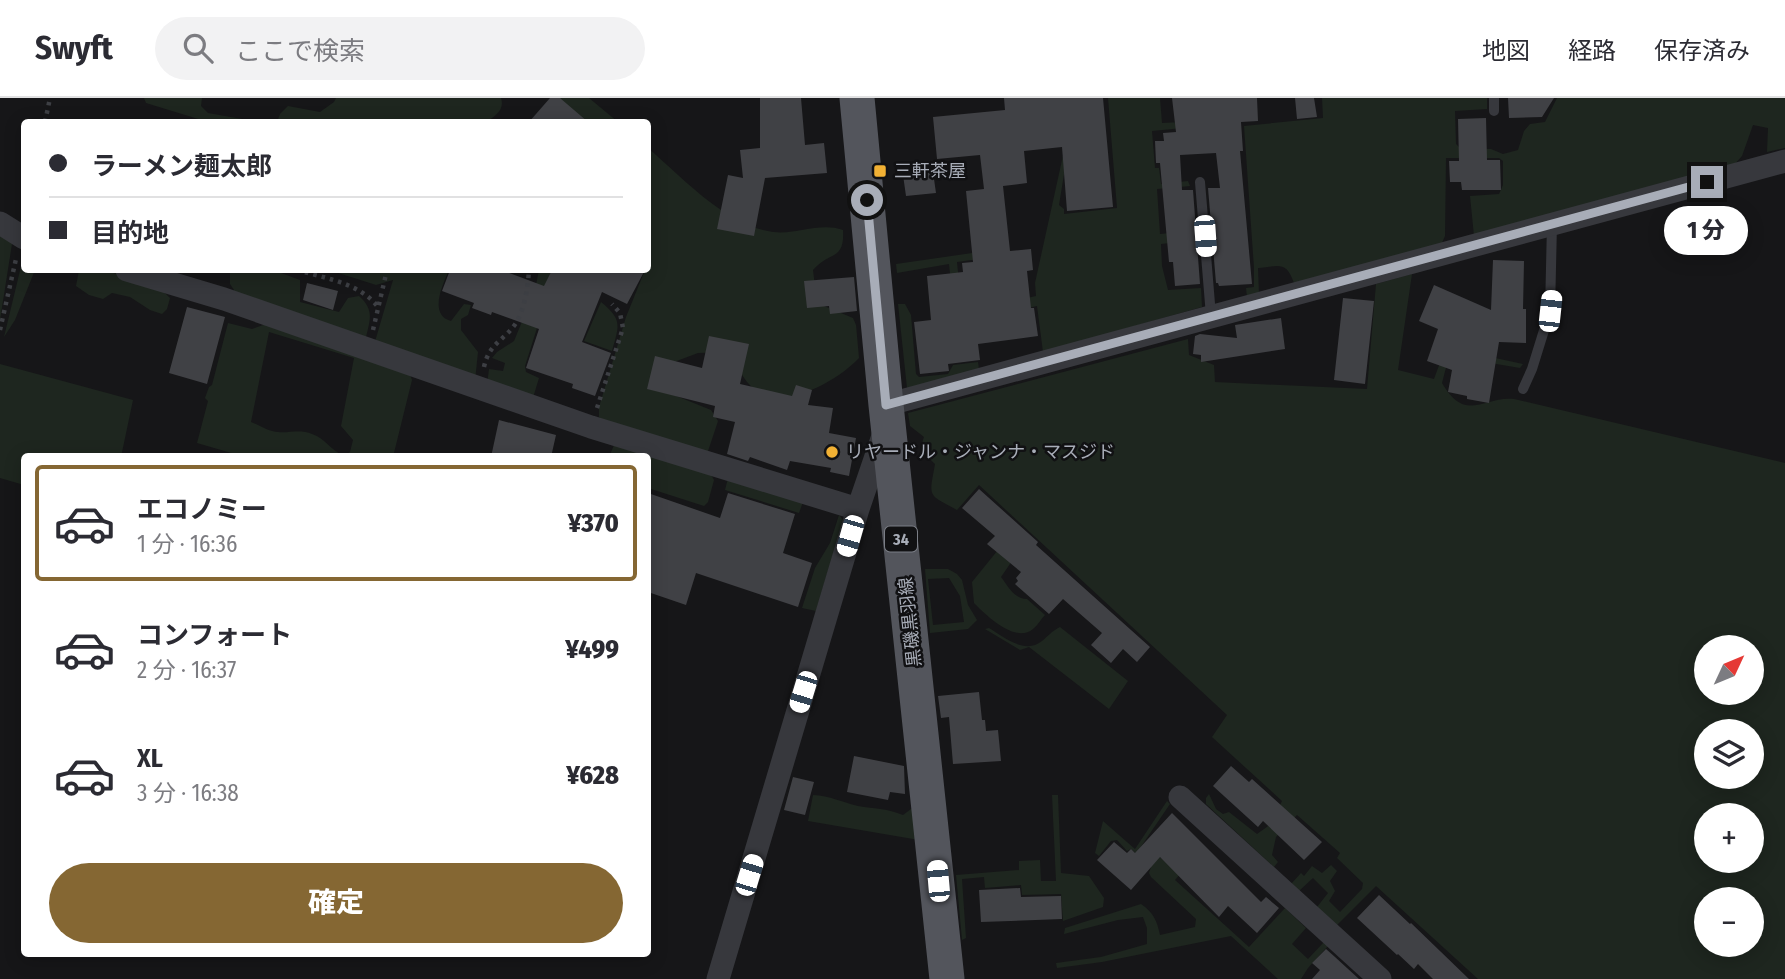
<!DOCTYPE html>
<html lang="ja">
<head>
<meta charset="utf-8">
<style>
  :root { --surface:#fff; --page:#f2f2f3; --text:#2b2b33; --muted:#7c7c81; --line:#e1e1e2; --accent:#856733 }
  body { margin:0; font-family:"Fira Sans Condensed","Noto Sans JP",sans-serif; background:var(--page); color:var(--text); height:100vh; display:flex; flex-direction:column; font-size:26px; white-space:nowrap }
  * { box-sizing:border-box; margin:0 }
  p { font-size:23px; color:var(--muted) }
  .icon { flex:none; width:38px; height:38px; fill:none; stroke:currentColor; stroke-width:2; stroke-linecap:round; stroke-linejoin:round }
  .map { position:relative; flex:1; overflow:hidden }
  .details { position:absolute; left:21px; top:355px; width:630px; height:504px; display:flex; flex-direction:column; background:var(--surface); border-radius:7px; box-shadow:0 4px 18px #0003 }
  .details>* { flex:none }
  .top-card { position:absolute; left:21px; top:21px; width:630px; height:154px; border-radius:7px; box-shadow:0 4px 18px #0003; display:grid; align-content:center; height:154px; padding:0 28px; background:var(--surface) }
  .needle { width:46px; rotate:46deg }
  .fabs { position:absolute; left:1694px; top:537px; display:grid; gap:14px }
  .fabs a { display:grid; place-items:center; width:70px; height:70px; border-radius:50%; background:var(--surface); box-shadow:0 4px 18px #0003; font-size:35px }
  .end { position:absolute; width:32px; height:32px; margin:-16px; border:9px solid #a8adb8; background:#111; box-shadow:0 0 0 4px #111 }
  .from { border-radius:50% }
  .bubble { position:absolute; height:49px; border-radius:24px; background:var(--surface); box-shadow:0 4px 18px #0003; font-size:23px; font-weight:800; line-height:49px; text-align:center }
  .car { position:absolute; width:21px; height:42px; margin:-21px -10px; border-radius:9px; box-shadow:0 0 5px 2px #0007; background:linear-gradient(#fff 24%,#345 0 40%,#fff 0 76%,#345 0 86%,#fff 0) }
  .top-card b { display:flex; align-items:center; gap:24px; height:66px; font-size:26px }
  .top-card b+b { border-top:2px solid var(--line) }
  .top-card i { width:18px; height:18px; background:var(--text) }
  ul { padding:12px 0 0; list-style:none }
  li { display:flex; align-items:center; gap:21px; height:116px; margin:0 14px 10px; padding:0 14px; border:4px solid transparent; border-radius:7px }
  li div { flex:1 }
  li b { display:block; font-size:26px }
  li em { font-style:normal; font-weight:800 }
  li.selected { border-color:var(--accent) }
  li>.icon { width:63px; height:63px; stroke-width:1.5 }
  .button { display:flex; gap:14px; margin-top:auto; padding:14px 28px }
  .button a { flex:1; height:80px; border-radius:42px; background:var(--accent); color:#fff; font-size:28px; font-weight:800; line-height:80px; text-align:center }
  header { display:flex; align-items:center; gap:42px; box-sizing:border-box; height:98px; padding:0 35px; background:var(--surface); border-bottom:2px solid var(--line) }
  header strong { font-size:33px }
  nav { display:flex; gap:38px; margin-inline-start:auto; font-size:24px }
  .search { width:490px; height:63px; background:var(--page); display:flex; align-items:center; gap:18px; box-sizing:border-box; padding:0 24px; border-radius:38px; color:var(--muted); font-size:26px }
  .map>svg:first-child { display:block }
</style>
</head>
<body>
<header>
<strong>Swyft</strong>
<div class="search"><svg class="icon" aria-label="search" viewBox="0 0 24 24"><circle cx="10" cy="10" r="6"/><path d="M15 15l6 6"/></svg>ここで検索</div>
<nav><a>地図</a><a>経路</a><a>保存済み</a></nav>
</header>
<div class="map">
<svg width="1785" height="881" viewBox="0 0 1785 881">
  <rect width="100%" height="100%" fill="#161618"/>
  <path fill="#1e261f" fill-rule="evenodd" d="M144 0H202L201 8 208 15 248 22 251 24H208L146 5Z
    M336 0H501C505 12 495 18 486 24H277L280 16 288 8 320 14 334 4Z
    M555 0H589L618 24H583Z
    M1108 0H1160L1162 25 1183 24V30L1152 33 1155 70H1159L1161 86 1188 83 1190 88 1157 91 1160 136 1191 133 1192 130 1197 129 1198 142 1161 146 1162 168 1168 192 1201 190 1202 209 1043 254 1037 208 988 219 987 209 1036 198 1035 185 1064 53 1067 58 1059 107 1064 111V116L1117 110Z
    M1322 0H1487V11L1455 13 1456 46 1461 51H1491L1503 56 1518 52 1524 33 1530 26 1545 24 1557 0H1785V50L1767 54 1768 30 1753 27 1742 58 1733 68 1474 138 1470 98 1499 96 1503 87V63L1499 60H1446L1445 138 1441 147 1294 185C1286 163 1280 168 1258 170L1259 196 1247 199 1246 190 1254 189V170L1244 28 1323 20Z
    M648 50C682 79 726 128 773 134 797 137 819 124 843 132 845 163 829 153 813 172L817 205 853 220 856 227 859 260C834 286 801 298 768 306L747 284 726 254 698 255 666 267 659 291 711 312 718 323 707 356 607 329 599 319V309L626 219 645 172H648L650 157 648 145Z
    M0 130 8 136 12 146 0 222Z
    M986 153 987 160 957 164 961 204 953 205 949 166 897 175 896 166Z
    M24 156V172H35L15 222 4 239Z
    M79 172C105 172 152 179 170 200L167 211 162 216 150 212 130 199 112 195 103 201 89 197 76 188Z
    M230 172H273L300 182V204L339 214 348 200 359 198C376 213 369 224 365 244L232 199 234 192 230 186Z
    M329 172H449C443 186 428 217 451 223L464 206 471 207 468 217 461 221V232L478 254 475 283 374 247 393 182 376 187Z
    M539 172H551L537 230 525 268 526 274 539 280 532 303 487 287 489 271 503 273 505 265 492 260 497 254 514 243 535 192Z
    M1412 176 1398 272 1434 281 1462 205 1486 258 1523 266 1520 270 1449 258 1442 285C1466 326 1483 298 1514 301L1785 365V881H1478L1376 788 1337 827 1317 809 1328 795 1313 780 1299 793 1291 786 1301 775 1304 778 1312 768 1322 775 1331 767 1337 773 1330 783 1335 793 1329 803 1340 814 1362 791 1363 785 1337 760 1340 755 1297 717 1276 739 1272 757 1278 764 1274 769 1206 706V700L1209 696 1216 711 1223 716 1229 714 1257 736 1271 726 1282 703 1212 639 1227 617 979 387 957 412C927 396 929 400 935 366 927 359 919 350 924 339L910 328 908 315 1188 241 1189 257 1214 267 1215 284 1367 291 1376 186ZM1706 550H1752V595H1706ZM1706 634H1752V679H1706ZM1706 718H1752V763H1706ZM1706 802H1752V847H1706Z
    M601 204C623 222 619 227 612 253L584 243Z
    M898 206H905L911 217 916 276 919 279 948 276 953 267 978 264 979 271 907 290Z
    M228 225 252 231 266 226 409 274 412 282 393 359H245L197 345 208 303 205 300 209 289 212 287ZM269 234 354 260 341 328 353 342 350 354 344 358C329 351 326 341 312 336 301 331 290 335 278 334 270 334 259 327 251 324Z
    M0 266 133 302 121 359H24V387L0 380Z
    M614 347 709 373 714 382 708 404 704 408 648 390V359H609Z
    M728 380 803 404 799 415 725 392Z
    M839 417 843 422 816 513 802 510 815 470 830 445Z
    M1002 447 1014 460 1001 479C1008 488 1014 501 1027 501L1045 517C1041 521 1038 527 1033 531 1015 546 986 517 974 505L972 484Z
    M925 471H948L957 476 962 482 968 507 977 522 968 531 930 535ZM949 480 960 498 964 524 933 527 928 481Z
    M1060 529 1128 583 1109 611 1029 549 1020 552 985 531 989 530C1004 539 1025 557 1042 543 1048 538 1052 533 1060 529Z
    M813 697C830 698 842 704 858 708 875 711 885 710 903 717L911 711H916L919 742 808 723Z
    M1052 697H1058L1061 775 1089 778 1104 800 1103 809 1063 823 1061 796 1022 797 1021 787 985 790 984 779 962 781 966 840 962 842 956 777 1019 772V763L1040 762 1041 783H1056Z
    M1167 703 1170 706 1140 750 1153 753 1172 770 1189 766 1175 782 1249 849 1285 810 1306 830 1292 846 1308 861 1324 844 1328 848 1308 870 1301 881H1278L1231 838 1102 864 1057 870 1056 865 1101 859 1147 846V830L1143 819 1118 822 1064 836 1065 830 1141 806C1154 815 1157 823 1160 837L1195 829 1196 821 1151 779 1149 775 1151 769 1131 751 1127 753 1117 742 1111 743 1099 758 1095 755 1103 723 1135 751Z"/>
  <path fill="#404145" d="M550 0H560L588 24H529Z
    M760 0H801L805 47 824 45 827 75 765 80 754 138 717 131 728 77 743 80 740 52 760 50Z
    M1004 0H1103L1113 109 1067 113 1062 49 1024 53 1027 85 1003 88 1010 153 1031 151 1033 172 1027 173 1031 210H1034L1038 238 978 246 980 262 948 266 949 273 920 276 914 224 931 222 927 178 963 174 962 165 973 164 966 93 984 91 980 57 937 61 933 19 1005 12Z
    M1172 0H1257L1258 23 1241 24 1243 53H1240L1252 186 1219 188 1218 185H1216L1208 90H1220L1216 55 1180 57 1182 92H1193L1200 186 1175 188 1173 164H1169L1160 65H1156L1155 43H1164L1163 35 1176 34Z
    M1295 0H1314L1317 19 1297 21Z
    M1508 0H1554L1542 19 1509 20Z
    M1486 20 1487 62H1500L1501 92H1462L1461 84H1450L1449 63H1459L1458 21Z
    M933 74 936 95 906 98 903 77Z
    M1493 162 1524 163 1523 211H1526V245L1499 244 1489 305 1467 301V298L1448 294 1452 272 1427 263 1438 231 1419 223 1434 187 1491 212Z
    M450 172H501L544 188 552 172H645L627 206 602 194 582 244 611 255 595 298 572 290 573 286 526 270 539 231 492 214 491 217 472 210 474 205 442 193Z
    M854 179 857 213 830 216 829 208 807 210 804 183Z
    M307 185 338 193 333 212 303 202Z
    M1343 200 1374 203 1365 286 1334 282Z
    M187 209 225 219 207 286 169 275Z
    M1281 220 1285 251 1201 264V257L1193 256 1195 238 1200 236 1237 240 1235 227Z
    M709 238 749 246 740 286 792 298 796 287 812 292 808 307 833 310 829 335 856 340 849 378 830 374 831 370 790 363 787 372 750 359 748 363 727 356 735 324 713 319 715 308 647 291 655 258 702 270Z
    M499 322 556 337 551 359H491Z
    M979 391 1038 444 1036 447 1150 549 1137 564 1123 551 1111 565 1091 547 1102 535 1063 501 1049 516 1015 486 1018 483 1016 480 1021 474 987 446 995 438 962 410Z
    M648 395 720 420 728 395 795 416 783 455 812 465 798 509 696 475 686 507 648 494Z
    M979 594 982 622H985L986 633 998 632 1001 663 953 666 949 619 941 620 938 598Z
    M854 658 904 668 905 696 890 694 888 702 847 694Z
    M1231 668 1249 684 1252 681 1322 744 1304 762 1263 723 1258 729 1213 688Z
    M793 679 814 684 805 717 784 712Z
    M1172 715 1261 804 1266 799 1279 810 1257 835 1228 808 1219 819 1160 759 1131 792 1097 762 1114 744 1127 755 1131 751 1135 755Z
    M1020 790 1021 799 1061 798 1062 821 981 824 979 792Z
    M1379 797 1410 826 1411 825 1469 881H1433L1418 866 1414 871 1398 856 1397 857 1357 820Z
    M1326 851 1335 859 1359 881H1312L1320 872 1312 865Z"/>
  <g fill="none" stroke-linecap="round" stroke-linejoin="round">
    <path stroke="#3d3f44" stroke-width="4.5" stroke-dasharray="3.5 5" stroke-linecap="butt" d="M45 24 50 0
      M297 172C324 180 360 185 378 209
      M0 232 16 161
      M373 232 387 172
      M484 269C489 245 504 243 516 225 525 210 528 188 529 172
      M597 310 623 230 620 215 612 206"/>
    <path stroke="#37383d" stroke-width="10" d="M1494 0V13
      M1200 84 1211 218
      M1523 291 1532 271 1550 213 1552 126"/>
    <path stroke="#37383d" stroke-width="23" d="M0 125 24 140
      M127 172 224 201 591 329 858 411
      M886 307 1785 63
      M1180 699 1380 881
      M718 881 858 411 885 332"/>
    <path stroke="#53555c" stroke-width="35" d="M857 0 886 307 947 881"/>
  </g>
  <g fill="none" stroke-linecap="round" stroke-linejoin="round">
    <path stroke="#a8adb8" stroke-width="9" d="M867 102 886 307 1707 84"/>
  </g>
  <g fill="#f2b134" stroke="#111113" stroke-width="2.5">
    <rect x="873" y="66" width="14" height="14" rx="3.5"/>
    <circle cx="832" cy="354" r="7"/>
  </g>
  <g text-anchor="middle" stroke-width="5" stroke-linejoin="round" paint-order="stroke">
    <rect fill="#111113" stroke="#7b7e86" stroke-width="2" x="885" y="428.5" width="32" height="25" rx="5"/>
    <g font-size="16" font-weight="bold" fill="#a8adb8">
      <text x="901" y="447">34</text>
    </g>
    <g font-size="18" fill="#a8adb8" stroke="#111113" text-anchor="start">
      <text x="894" y="79">三軒茶屋</text>
      <text x="846" y="360">リヤードル・ジャンナ・マスジド</text>
    </g>
    <g font-size="18" fill="#a8adb8" stroke="#111113">
      <text transform="translate(910 524) rotate(-96)" y="6">黒磯黒羽線</text>
    </g>
  </g>
</svg>
<div class="fabs">
<a><svg class="needle" viewBox="-14 -14 28 28"><path d="M0-13l5 13h-10z" fill="#e53935"/><path d="M0 13l5-13h-10z" fill="#7c7c81"/></svg></a>
<a><svg class="icon" aria-label="layers" viewBox="0 0 24 24"><path d="M12 4l9 5-9 5-9-5zM3 14l9 5 9-5"/></svg></a>
<a>+</a>
<a>−</a>
</div>
<i class="end from" style="left:867px;top:102px"></i>
<i class="end" style="left:1707px;top:84px"></i>
<div class="bubble" style="left:1664px;top:108px;width:84px">1 分</div>
<i class="car" style="left:1205px;top:138px;rotate:176deg"></i>
<i class="car" style="left:1550px;top:213px;rotate:6deg"></i>
<i class="car" style="left:850px;top:438px;rotate:196deg"></i>
<i class="car" style="left:803px;top:594px;rotate:197deg"></i>
<i class="car" style="left:749px;top:777px;rotate:17deg"></i>
<i class="car" style="left:938px;top:783px;rotate:355deg"></i>
<div class="top-card">
<b><i class="from"></i>ラーメン麺太郎</b>
<b><i></i>目的地</b>
</div>
<section class="details">
<ul>
<li class="selected"><svg class="icon" aria-label="car" viewBox="0 0 24 24"><path d="M5 17H2v-5l4-1 3-4h7l3 4 3 1v5h-3M9 17h6M6 11h13"/><circle cx="7" cy="17" r="2"/><circle cx="17" cy="17" r="2"/></svg><div><b>エコノミー</b><p>1 分 · 16:36</p></div><em>¥370</em></li>
<li><svg class="icon" aria-label="car" viewBox="0 0 24 24"><path d="M5 17H2v-5l4-1 3-4h7l3 4 3 1v5h-3M9 17h6M6 11h13"/><circle cx="7" cy="17" r="2"/><circle cx="17" cy="17" r="2"/></svg><div><b>コンフォート</b><p>2 分 · 16:37</p></div><em>¥499</em></li>
<li><svg class="icon" aria-label="car" viewBox="0 0 24 24"><path d="M5 17H2v-5l4-1 3-4h7l3 4 3 1v5h-3M9 17h6M6 11h13"/><circle cx="7" cy="17" r="2"/><circle cx="17" cy="17" r="2"/></svg><div><b>XL</b><p>3 分 · 16:38</p></div><em>¥628</em></li>
</ul>
<div class="button"><a>確定</a></div>
</section>
</div>
</body>
</html>
